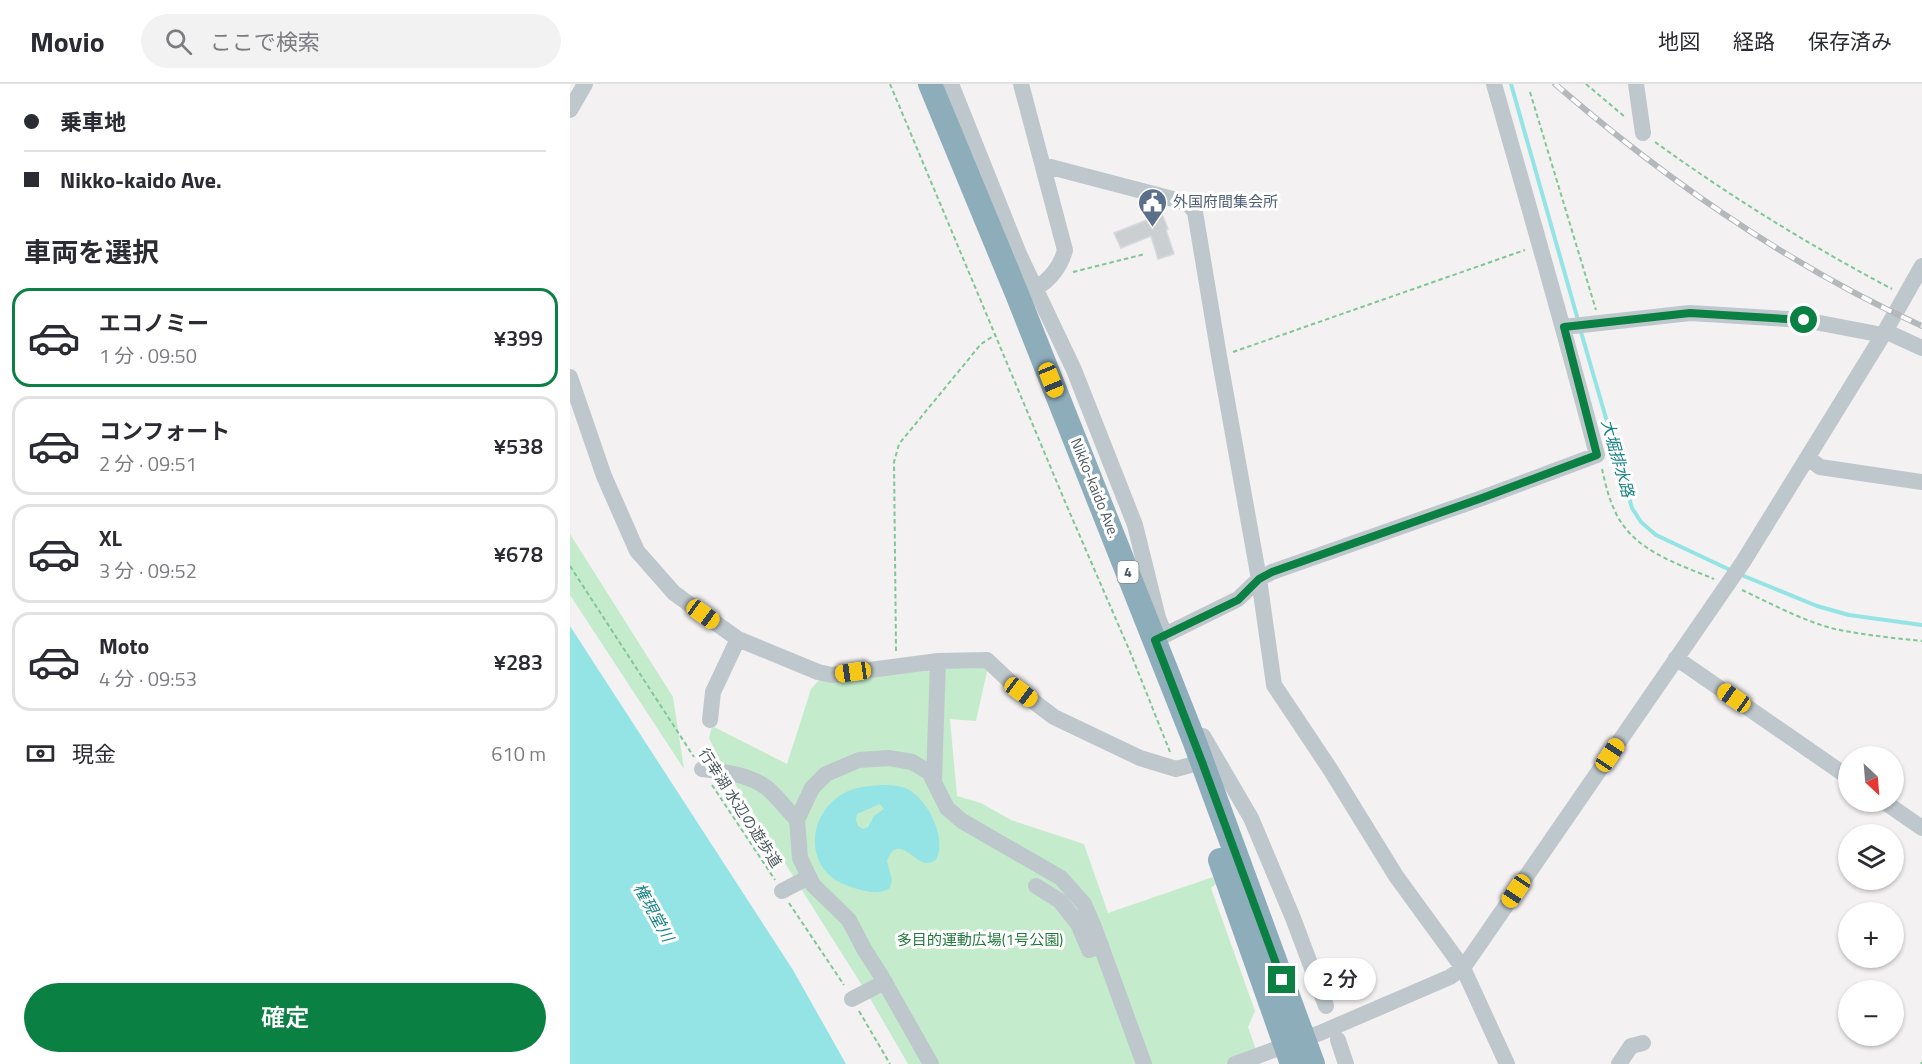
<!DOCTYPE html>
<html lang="ja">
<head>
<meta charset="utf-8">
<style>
  :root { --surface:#fff; --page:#f2f2f3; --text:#2b2b33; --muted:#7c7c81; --line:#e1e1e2; --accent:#0b8043 }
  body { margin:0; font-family:"Titillium Web","Noto Sans JP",sans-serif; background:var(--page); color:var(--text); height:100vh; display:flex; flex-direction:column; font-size:22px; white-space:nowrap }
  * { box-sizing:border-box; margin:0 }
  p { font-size:20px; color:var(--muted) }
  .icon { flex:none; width:33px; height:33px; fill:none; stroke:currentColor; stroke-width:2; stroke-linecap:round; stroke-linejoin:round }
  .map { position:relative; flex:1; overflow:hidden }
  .panel { display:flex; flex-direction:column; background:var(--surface); width:570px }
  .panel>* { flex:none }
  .guide { display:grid; align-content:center; height:132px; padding:0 24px; background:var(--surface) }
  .needle { width:39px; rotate:154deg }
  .buttons { position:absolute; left:1268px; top:662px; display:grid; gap:12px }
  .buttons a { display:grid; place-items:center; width:66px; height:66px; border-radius:50%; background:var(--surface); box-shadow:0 2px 4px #0004; font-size:30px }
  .end { position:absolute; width:27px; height:27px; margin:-14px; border:8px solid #0b8043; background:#fff; box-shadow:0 0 0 3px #fff }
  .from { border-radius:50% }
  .bubble { position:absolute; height:42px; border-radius:21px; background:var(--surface); box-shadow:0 2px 4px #0004; font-size:20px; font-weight:600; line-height:42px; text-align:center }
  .car { position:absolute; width:18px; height:36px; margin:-18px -9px; border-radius:8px; box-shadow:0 0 4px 2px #0007; background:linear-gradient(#f5c518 24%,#345 0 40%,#f5c518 0 76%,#345 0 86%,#f5c518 0) }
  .guide b { display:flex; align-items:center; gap:21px; height:57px; font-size:22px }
  .guide b+b { border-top:2px solid var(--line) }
  .guide i { width:15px; height:15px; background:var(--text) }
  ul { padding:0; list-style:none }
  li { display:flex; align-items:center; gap:18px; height:99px; margin:0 12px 9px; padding:0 12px; border:3px solid var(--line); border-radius:18px }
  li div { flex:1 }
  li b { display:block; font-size:22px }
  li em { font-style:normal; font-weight:600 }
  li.active { border-color:var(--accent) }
  li>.icon { width:54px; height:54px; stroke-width:1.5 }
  h2 { padding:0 24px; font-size:27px; line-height:72px }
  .pay { display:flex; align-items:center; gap:15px; height:66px; padding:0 24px; font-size:22px }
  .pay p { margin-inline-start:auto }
  .primary-button { display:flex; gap:12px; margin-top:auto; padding:12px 24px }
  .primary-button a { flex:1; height:69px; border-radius:36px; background:var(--accent); color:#fff; font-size:24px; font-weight:600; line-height:69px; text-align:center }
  header { display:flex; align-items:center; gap:36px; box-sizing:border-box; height:84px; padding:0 30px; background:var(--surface); border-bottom:2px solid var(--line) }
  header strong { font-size:28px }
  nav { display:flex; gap:33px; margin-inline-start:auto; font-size:21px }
  .search { width:420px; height:54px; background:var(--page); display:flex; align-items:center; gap:15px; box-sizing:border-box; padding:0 21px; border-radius:33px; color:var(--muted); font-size:22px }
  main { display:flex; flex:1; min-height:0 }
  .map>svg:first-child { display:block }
</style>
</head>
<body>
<header>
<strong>Movio</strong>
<div class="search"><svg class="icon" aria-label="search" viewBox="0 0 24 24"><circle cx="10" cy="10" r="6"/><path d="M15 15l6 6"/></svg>ここで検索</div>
<nav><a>地図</a><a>経路</a><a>保存済み</a></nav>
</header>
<main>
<section class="panel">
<div class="guide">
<b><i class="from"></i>乗車地</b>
<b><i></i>Nikko-kaido Ave.</b>
</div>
<h2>車両を選択</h2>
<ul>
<li class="active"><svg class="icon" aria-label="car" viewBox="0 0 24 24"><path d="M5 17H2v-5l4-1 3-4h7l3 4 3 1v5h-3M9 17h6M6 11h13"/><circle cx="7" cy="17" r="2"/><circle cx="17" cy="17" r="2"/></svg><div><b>エコノミー</b><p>1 分 · 09:50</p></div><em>¥399</em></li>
<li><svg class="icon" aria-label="car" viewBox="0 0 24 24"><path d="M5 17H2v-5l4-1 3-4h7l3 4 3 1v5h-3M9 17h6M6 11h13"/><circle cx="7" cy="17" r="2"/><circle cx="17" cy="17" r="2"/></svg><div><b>コンフォート</b><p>2 分 · 09:51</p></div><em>¥538</em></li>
<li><svg class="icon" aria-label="car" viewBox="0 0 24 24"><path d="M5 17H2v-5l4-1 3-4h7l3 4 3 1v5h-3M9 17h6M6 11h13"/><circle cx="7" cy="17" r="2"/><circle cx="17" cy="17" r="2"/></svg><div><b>XL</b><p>3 分 · 09:52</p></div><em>¥678</em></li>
<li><svg class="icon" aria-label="car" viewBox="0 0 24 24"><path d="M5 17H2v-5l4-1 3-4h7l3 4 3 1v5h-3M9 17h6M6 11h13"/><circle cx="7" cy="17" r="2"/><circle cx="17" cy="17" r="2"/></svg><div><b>Moto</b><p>4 分 · 09:53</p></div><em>¥283</em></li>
</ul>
<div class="pay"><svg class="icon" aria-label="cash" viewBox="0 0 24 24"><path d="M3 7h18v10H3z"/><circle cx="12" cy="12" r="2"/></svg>現金<p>610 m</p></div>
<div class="primary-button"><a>確定</a></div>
</section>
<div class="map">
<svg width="1352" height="980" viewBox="0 0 1352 980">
  <rect width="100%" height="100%" fill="#f3f1f2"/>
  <path fill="#c4eccc" d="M0 450 103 613 114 685 0 511Z
    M362 581 418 583 406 637 380 635 387 712 411 719 441 736 514 760 538 829 643 793 646 800 641 804 685 927 678 943 691 980H338L298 911 150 676 139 654 142 642 217 680 241 605 248 597Z"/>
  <path fill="#95e4e5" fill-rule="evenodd" d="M0 542 223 886 276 980H0Z
    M311 701C319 701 327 701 335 704 357 713 378 754 366 776 361 779 357 780 352 778 340 772 326 752 317 777L322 796 320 804C309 811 296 808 284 804 279 802 272 800 267 797 234 777 240 730 271 711 283 703 297 702 311 701ZM310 720 314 725 304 732 298 743 293 745 288 742 286 736 287 730Z"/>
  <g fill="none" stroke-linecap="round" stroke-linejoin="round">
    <path stroke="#95e4e5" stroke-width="4" d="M941 0 1008 236
      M1011 248 1062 424 1071 438 1086 451 1158 485
      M1174 492 1247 522 1279 531 1352 541"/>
  </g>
  <path fill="#cbcfd2" stroke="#d6d9dc" stroke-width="1.5" d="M592 130 598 145 596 146 604 170 588 175 581 152 551 164 544 149Z"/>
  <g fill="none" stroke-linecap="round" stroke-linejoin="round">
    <path stroke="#7fc795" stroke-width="2" stroke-dasharray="4.5 3" stroke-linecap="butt" d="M320 0 496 420 561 570 600 668
      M1016 0 1055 33
      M960 8 1026 226
      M1085 58C1161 113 1239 161 1322 205
      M503 188 575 170
      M663 268 955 166
      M1032 385C1035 398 1038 412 1044 425 1061 466 1106 479 1144 495
      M0 482 124 673
      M1172 506C1202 520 1233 537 1265 545 1294 551 1323 554 1352 557
      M326 567 324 378 329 360 411 260 425 251
      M142 701 205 796
      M219 819 274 901
      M289 927 320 980
      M1351 980 1352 978"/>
    <path stroke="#bec8cc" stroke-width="16" d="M381 0 449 170 504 286 565 441 588 534 595 551
      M451 0 495 166C491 182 480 196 466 204
      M1066 0 1073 49
      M0 26 15 0
      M473 81 618 119 625 128 649 272 689 495 704 601 760 685 826 792 893 884 937 980
      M994 243 1120 229 1234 236 1313 251
      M1315 247 1352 264
      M0 293 34 392 67 467 104 509 168 555 248 588 262 591 368 577 417 576 451 608 484 633 570 674 606 685 632 678
      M1238 374 1250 383 1352 398
      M585 556 668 515 689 495 702 488 912 414 1027 371C995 247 959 124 924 0
      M1106 574 1278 693
      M140 636 143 608 168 555
      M624 656 633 652 681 734 723 834 756 922
      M132 685C154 688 179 690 197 704 208 713 217 726 227 736
      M364 697 368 577
      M1313 717 1352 744
      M466 802 490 817 508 840 519 866 531 861
      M212 807 239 793
      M282 915 315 898
      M768 956 776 980
      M361 980 310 890 294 865 279 836 243 801 230 774 227 736 242 704 256 690 289 676 319 674 342 678 359 688 377 724 392 737 491 794 514 820 524 843 574 980
      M665 980 750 949 880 893 893 884 1173 478 1313 251 1352 182
      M1049 980 1061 962 1073 959"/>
    <path stroke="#8dadbb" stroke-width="24" d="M360 0 447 210 624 656 743 980
      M650 776 722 980"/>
    <defs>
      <path id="rail" d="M985 0C1095 95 1220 182 1352 242"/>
    </defs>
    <use href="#rail" stroke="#b4b8ba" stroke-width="6"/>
    <use href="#rail" stroke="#fff" stroke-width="4" stroke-dasharray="11" stroke-linecap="butt"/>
  </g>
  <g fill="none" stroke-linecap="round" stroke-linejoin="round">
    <path stroke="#0b8043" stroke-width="8" d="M712 896 632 678 585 556 668 516 689 495 702 488 912 414 1027 371 994 243 1120 229 1234 236"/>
  </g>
  <defs>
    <symbol id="civic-pin" viewBox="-11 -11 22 30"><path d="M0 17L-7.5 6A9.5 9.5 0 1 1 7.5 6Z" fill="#5c6f8a" stroke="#fff"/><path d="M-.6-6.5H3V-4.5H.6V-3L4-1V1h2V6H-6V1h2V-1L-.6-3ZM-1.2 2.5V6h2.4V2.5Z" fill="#fff"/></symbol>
  </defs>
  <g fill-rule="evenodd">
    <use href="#civic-pin" x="566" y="102" width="33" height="45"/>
  </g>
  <g text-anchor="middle" stroke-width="6" stroke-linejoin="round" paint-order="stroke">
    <rect fill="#fff" stroke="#808a8e" stroke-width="1.5" x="547.5" y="477" width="21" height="22" rx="4.5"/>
    <g font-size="14" font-weight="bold" fill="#4a585d">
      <text x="558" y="493">4</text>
    </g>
    <g font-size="15" fill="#4e5e75" stroke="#fff" text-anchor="start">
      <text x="603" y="123">外国府間集会所</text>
    </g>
    <g font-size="15" fill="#4a585d" stroke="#fff">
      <text transform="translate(525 404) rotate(68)" y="5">Nikko-kaido Ave.</text>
      <text transform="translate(170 724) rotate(57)" y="5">行幸湖 水辺の遊歩道</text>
    </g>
    <g font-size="15" fill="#20793b" stroke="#fff">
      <text x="410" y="861">多目的運動広場(1号公園)</text>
    </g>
    <g font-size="16" font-style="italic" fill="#178384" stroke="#fff">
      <text transform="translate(1048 374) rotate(74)" y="6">大堀排水路</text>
      <text transform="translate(84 828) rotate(61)" y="6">権現堂川</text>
    </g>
  </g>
</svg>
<div class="buttons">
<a><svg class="needle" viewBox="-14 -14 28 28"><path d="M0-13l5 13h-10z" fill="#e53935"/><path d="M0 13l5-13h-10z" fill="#7c7c81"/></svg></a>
<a><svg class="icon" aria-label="layers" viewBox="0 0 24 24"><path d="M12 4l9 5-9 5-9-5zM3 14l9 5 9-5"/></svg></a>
<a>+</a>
<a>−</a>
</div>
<i class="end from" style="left:1234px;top:236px"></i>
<i class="end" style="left:712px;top:896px"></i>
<div class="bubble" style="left:734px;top:874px;width:72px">2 分</div>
<i class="car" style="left:481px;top:296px;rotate:158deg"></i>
<i class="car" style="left:133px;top:530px;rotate:126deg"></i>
<i class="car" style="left:283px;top:588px;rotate:262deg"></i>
<i class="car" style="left:451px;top:608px;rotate:127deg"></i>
<i class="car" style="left:1164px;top:614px;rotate:305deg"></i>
<i class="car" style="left:1040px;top:671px;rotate:34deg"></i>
<i class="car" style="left:946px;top:807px;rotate:214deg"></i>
</div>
</main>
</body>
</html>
